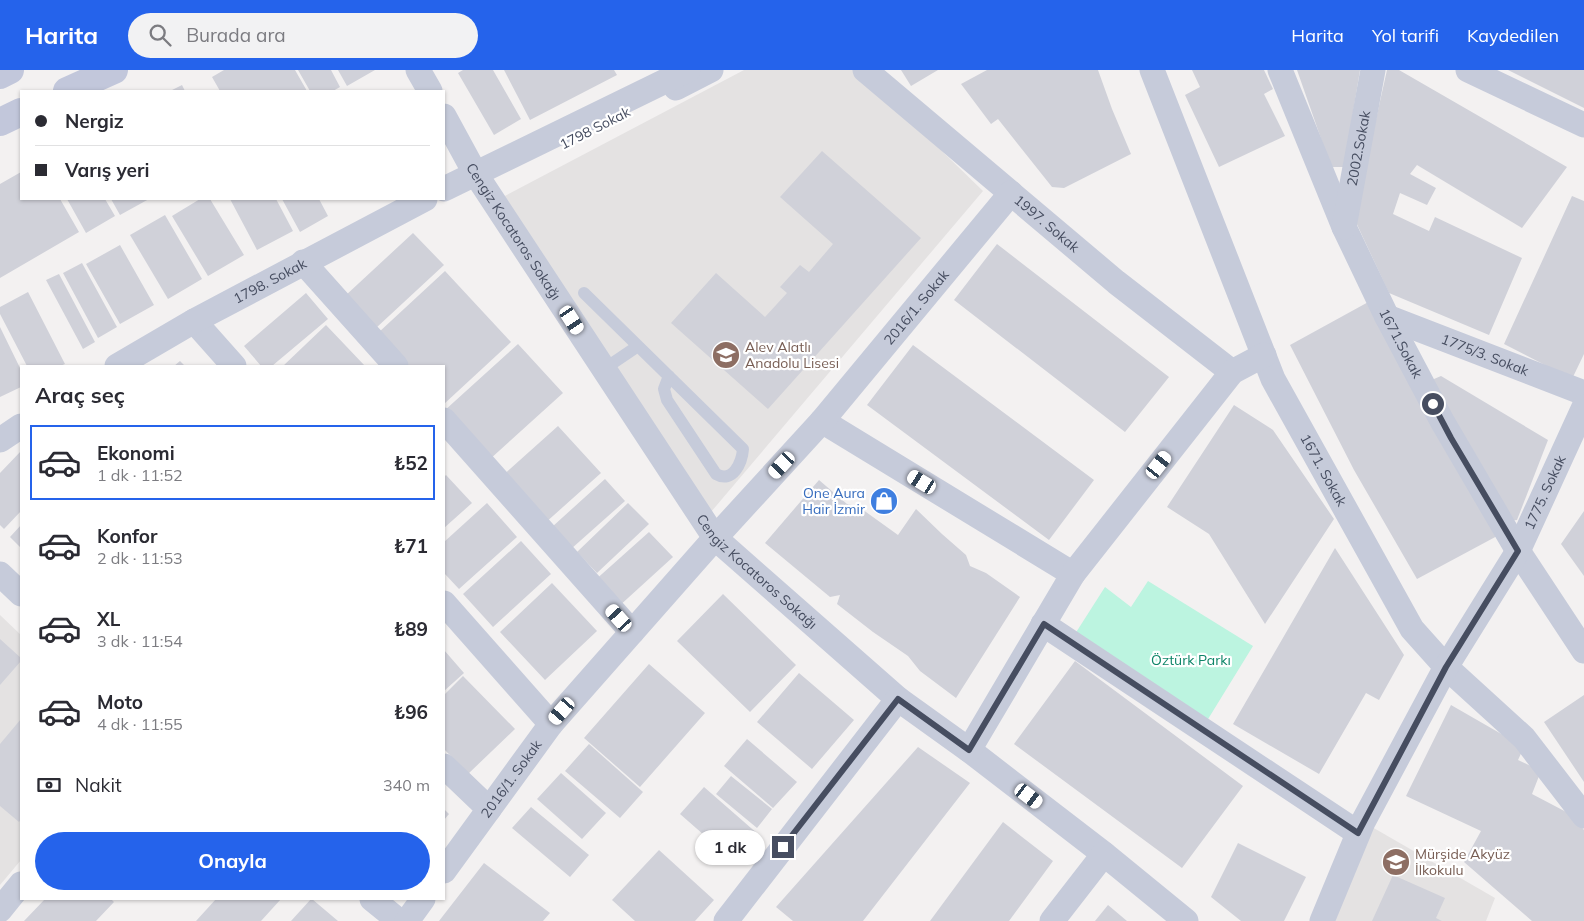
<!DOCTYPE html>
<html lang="tr">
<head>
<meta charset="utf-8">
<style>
  :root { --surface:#fff; --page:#f2f2f3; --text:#2b2b33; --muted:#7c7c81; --line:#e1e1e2; --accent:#2563eb }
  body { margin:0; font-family:Mulish,sans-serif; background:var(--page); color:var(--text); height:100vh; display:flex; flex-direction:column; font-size:19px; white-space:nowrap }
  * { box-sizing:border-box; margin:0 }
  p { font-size:16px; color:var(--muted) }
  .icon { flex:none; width:28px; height:28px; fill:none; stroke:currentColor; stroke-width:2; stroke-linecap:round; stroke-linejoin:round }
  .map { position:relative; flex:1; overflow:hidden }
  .side { position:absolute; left:20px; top:295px; width:425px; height:535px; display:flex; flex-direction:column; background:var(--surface); border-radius:0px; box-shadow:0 1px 4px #0004 }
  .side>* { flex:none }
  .guide { position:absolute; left:20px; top:20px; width:425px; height:110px; border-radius:0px; box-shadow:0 1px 4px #0004; display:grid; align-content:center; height:110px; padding:0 15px; background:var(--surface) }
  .end { position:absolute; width:22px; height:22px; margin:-11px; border:6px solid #464d60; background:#fff; box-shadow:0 0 0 2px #fff }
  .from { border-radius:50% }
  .bubble { position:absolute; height:35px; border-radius:18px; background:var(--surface); box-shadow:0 1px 4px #0004; font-size:16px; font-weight:700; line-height:35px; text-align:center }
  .car { position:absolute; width:15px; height:30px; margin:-15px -8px; border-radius:6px; box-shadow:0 0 4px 1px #0007; background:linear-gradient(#fff 24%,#345 0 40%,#fff 0 76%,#345 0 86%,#fff 0) }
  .guide b { display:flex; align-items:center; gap:18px; height:48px; font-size:19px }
  .guide b+b { border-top:1px solid var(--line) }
  .guide i { width:12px; height:12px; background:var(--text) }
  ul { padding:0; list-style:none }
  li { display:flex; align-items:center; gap:15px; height:75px; margin:0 10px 8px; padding:0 5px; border:2px solid transparent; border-radius:0px }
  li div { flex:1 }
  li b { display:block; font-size:19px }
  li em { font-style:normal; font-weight:700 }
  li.active { border-color:var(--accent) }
  li>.icon { width:45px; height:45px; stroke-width:1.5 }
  h2 { padding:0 15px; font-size:22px; line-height:60px }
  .pay { display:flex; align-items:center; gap:12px; height:55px; padding:0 15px; font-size:19px }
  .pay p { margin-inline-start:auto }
  .cta { display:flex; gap:10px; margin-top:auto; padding:10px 15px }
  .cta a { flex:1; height:58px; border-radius:30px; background:var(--accent); color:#fff; font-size:20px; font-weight:700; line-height:58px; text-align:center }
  header { display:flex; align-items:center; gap:30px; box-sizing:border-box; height:70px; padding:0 25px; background:var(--accent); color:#fff }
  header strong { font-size:24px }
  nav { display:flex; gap:28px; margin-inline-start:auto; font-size:18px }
  .search { width:350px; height:45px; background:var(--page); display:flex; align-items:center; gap:12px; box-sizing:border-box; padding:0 18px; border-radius:28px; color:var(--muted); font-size:19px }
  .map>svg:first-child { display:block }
</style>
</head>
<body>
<header>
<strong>Harita</strong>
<div class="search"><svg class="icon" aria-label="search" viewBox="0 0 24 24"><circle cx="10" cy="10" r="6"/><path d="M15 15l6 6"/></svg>Burada ara</div>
<nav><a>Harita</a><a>Yol tarifi</a><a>Kaydedilen</a></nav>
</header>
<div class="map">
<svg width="1584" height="851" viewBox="0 0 1584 851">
  <rect width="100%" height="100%" fill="#f3f1f1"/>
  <path fill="#e4e2e2" d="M744 0H853L912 52 983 121 711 442 503 127Z
    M0 545 21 565V790L0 815Z
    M1372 757 1495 828 1486 851H1335Z"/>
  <path fill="#bcf4e0" d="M1148 511 1253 576 1205 654 1075 564 1105 517 1131 537Z"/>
  <path fill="#d0d1d9" d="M224 0H295L307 21H220L212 7Z
    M298 0H331L340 17 333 21H310Z
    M338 0H375L347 16Z
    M463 0H493L521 49 494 65 458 3Z
    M504 0H614L617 5 530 50Z
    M901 0H938L911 16Z
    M987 0H1098L1112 39 1131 84 1064 118 1052 117 998 49 991 54 961 14Z
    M1192 0H1264L1273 19 1264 24 1285 66 1219 97 1185 25 1200 17Z
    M1297 0H1360L1344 97H1331Z
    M1387 0H1399L1567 97 1522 158 1417 95 1410 104 1436 118 1427 135 1400 123 1393 144 1429 161 1435 147 1522 188 1489 265 1389 223 1354 148Z
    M1508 0H1584V38Z
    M182 15 185 21H170Z
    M822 81 921 168 768 339 671 253 716 203 765 247 787 223 780 217 800 195 809 202 833 174 780 127Z
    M21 102V129H60L79 162 0 208V114Z
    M1572 126 1584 131V284L1572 309 1504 274Z
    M67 129H105L115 146 86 163Z
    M111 129H149L120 145Z
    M200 129H210L244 185 208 206 172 146Z
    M230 129H276L293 161 257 180Z
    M282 129H319L328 146 300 162Z
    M165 145 202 209 168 229 130 165Z
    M413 163 444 195 376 258 345 226Z
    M997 174 1169 307 1125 362 954 230Z
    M120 175 154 235 120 254 86 194Z
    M82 193 117 257 98 268 63 203Z
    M445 201 511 272 444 334V296H409L378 263Z
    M59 204 95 272 83 279 46 210Z
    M28 222 65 294 60 296H27L0 244V237Z
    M306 223 328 249 272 296H261L244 276Z
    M1372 230 1499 465 1417 509 1354 400 1290 275Z
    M326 255 365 296H283Z
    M0 257 21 300V317L0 327Z
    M518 274 563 323 489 390 444 341Z
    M913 275 1094 410 1049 470 867 335Z
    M180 291 185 296H174Z
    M1441 306 1548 370 1517 450 1509 451 1427 312Z
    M1234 335 1273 360 1334 449 1265 554 1209 464 1167 437Z
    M558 356 601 403 544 454 501 407Z
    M21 381V441L4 459 0 455V403Z
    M446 405 472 433 444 458V407Z
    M605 409 625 431 571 479 552 457Z
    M819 410 847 434 859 437 898 465 916 439 942 464 966 485 970 496 986 503 1020 527 956 628 920 601 908 586 873 562 837 534 840 525 830 527 765 473Z
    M487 433 517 467 459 519 444 503V472Z
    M628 433 649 454 597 503 577 482Z
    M1584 441V506L1561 474Z
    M21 455V478L10 467Z
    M649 462 673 487 617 538 593 512Z
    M521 471 551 504 493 557 463 524Z
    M1335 478 1404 585 1379 630 1366 623 1319 704 1233 654Z
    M552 513 597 561 545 610 500 562Z
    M723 524 796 595 750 642 677 571Z
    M0 569 21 588V591L0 615Z
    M444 580 464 603 444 621Z
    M1075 591 1243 716 1182 798 1014 674Z
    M649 594 705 643 640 717 584 668Z
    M799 603 854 650 812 699 757 652Z
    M463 606 515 659 468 704 444 679V625Z
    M1584 625V712L1544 652Z
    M1451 635 1524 677 1518 690 1541 701 1532 724 1572 745 1584 760V851H1532L1464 792 1481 761 1406 726Z
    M21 649V749L19 752 0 736V674Z
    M747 669 797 712 773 738 724 696Z
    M589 674 643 722 620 748 565 701Z
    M918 677 970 713 863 851H793L776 837Z
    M561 703 606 743 582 769 537 729Z
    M731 706 772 739 757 758 716 724Z
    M704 717 759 765 736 793 680 744Z
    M531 737 589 785 570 807 512 758Z
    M444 739 449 744 444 750Z
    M1003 752 1053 791 1009 851H930Z
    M1238 773 1306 807 1284 851H1241L1211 827Z
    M659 780 714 830 695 851H635L612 830Z
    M484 793 550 843 543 851H439Z
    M1393 805 1445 828 1436 848 1442 851H1372Z
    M45 829H111L114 832 96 851H24Z
    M216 829H281L261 851H196Z
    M311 829H312L338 851H291Z
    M1108 835 1127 851H1095Z"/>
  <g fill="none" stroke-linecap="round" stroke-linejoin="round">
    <path stroke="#c6cbda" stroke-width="12" d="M584 223 743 379C742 392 733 414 716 404L667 330 664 319 669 306
      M604 299 638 276"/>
    <g stroke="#c6cbda" stroke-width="25">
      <path d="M418 0 430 21"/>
      <path id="s1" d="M865 0 1116 212 1232 302"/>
      <path id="s2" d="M1152 0 1273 309 1412 559 1446 597 1524 668 1584 746"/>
      <path id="s3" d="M1280 0 1344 157 1387 247 1442 351 1518 481 1584 581"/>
      <path d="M1468 0 1584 55"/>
      <path d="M676 18 711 0"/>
      <path id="s4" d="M444 46 475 103 715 468 898 629 969 680 1104 784 1186 851"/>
      <path d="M444 119 688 0"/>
      <path id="s5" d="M1344 157 1373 0"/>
      <path d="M303 192 396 296"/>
      <path id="s6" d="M1387 247 1584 323"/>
      <path d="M194 251 234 296"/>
      <path id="s7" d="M117 296 194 251 425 129"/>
      <path d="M444 350 632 562"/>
      <path d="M822 351 1073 504"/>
      <path d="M0 370 21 356"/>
      <path d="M0 504 21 524"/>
      <path d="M444 533 551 654"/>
      <path d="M1043 554 1358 763"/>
      <path d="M969 680 1073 504 1232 302 1264 285"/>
      <path d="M444 696 489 739"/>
      <path id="s8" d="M444 801 551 654 715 468 822 351 1011 123"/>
      <path d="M372 829 399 851"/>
      <path d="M0 840 21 814"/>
      <path d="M407 851 423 829"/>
      <path d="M726 851 898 629"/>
      <path d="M1052 851 1104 784"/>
      <path id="s9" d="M1322 851 1363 752 1446 597 1518 481 1584 337"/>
    </g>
    <path stroke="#c2c7db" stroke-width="28" d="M0 5 10 0
      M67 21 114 0
      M0 52 21 42"/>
  </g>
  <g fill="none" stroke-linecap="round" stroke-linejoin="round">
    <path stroke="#464d60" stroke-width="6" d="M783 777 898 629 969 680 1044 554 1358 763 1446 597 1518 481 1451 368 1433 334"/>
  </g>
  <defs>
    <symbol id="school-disc" viewBox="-11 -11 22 22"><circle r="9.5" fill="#8d6e63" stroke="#fff"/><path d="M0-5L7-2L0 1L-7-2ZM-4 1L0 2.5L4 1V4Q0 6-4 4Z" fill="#fff"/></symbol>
    <symbol id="shop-disc" viewBox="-11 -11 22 22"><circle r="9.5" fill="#3f7fe0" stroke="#fff"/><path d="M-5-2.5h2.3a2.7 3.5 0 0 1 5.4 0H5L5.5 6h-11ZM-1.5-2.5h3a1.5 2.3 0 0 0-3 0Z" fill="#fff"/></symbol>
  </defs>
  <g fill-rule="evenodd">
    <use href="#school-disc" x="710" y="269" width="32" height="32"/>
    <use href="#shop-disc" x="868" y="415" width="32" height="32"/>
    <use href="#school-disc" x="1380" y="776" width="32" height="32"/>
  </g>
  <g text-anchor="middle" stroke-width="4.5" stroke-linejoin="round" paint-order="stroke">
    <g font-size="14" fill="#464d60" stroke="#fff">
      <text transform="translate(595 58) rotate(-27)" y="5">1798 Sokak</text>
      <text dy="5" stroke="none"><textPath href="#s5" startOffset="80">2002.Sokak</textPath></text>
      <text dy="5" stroke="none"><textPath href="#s1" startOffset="238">1997. Sokak</textPath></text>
      <text dy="5" stroke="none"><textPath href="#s4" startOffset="135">Cengiz Kocatoros Sokağı</textPath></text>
      <text dy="5" stroke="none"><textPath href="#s7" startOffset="175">1798. Sokak</textPath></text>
      <text dy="5" stroke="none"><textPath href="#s8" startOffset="736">2016/1. Sokak</textPath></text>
      <text dy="5" stroke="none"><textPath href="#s3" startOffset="299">1671.Sokak</textPath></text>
      <text dy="5" stroke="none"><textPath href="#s6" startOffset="105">1775/3. Sokak</textPath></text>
      <text dy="5" stroke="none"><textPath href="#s2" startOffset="436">1671. Sokak</textPath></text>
      <text dy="5" stroke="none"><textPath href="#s9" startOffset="484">1775. Sokak</textPath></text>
      <text dy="5" stroke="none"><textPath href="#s4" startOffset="555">Cengiz Kocatoros Sokağı</textPath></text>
      <text dy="5" stroke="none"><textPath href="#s8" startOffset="114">2016/1. Sokak</textPath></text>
    </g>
    <g font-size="14" fill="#785e54" stroke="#fff" text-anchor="start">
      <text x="745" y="282">Alev Alatlı<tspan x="745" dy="16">Anadolu Lisesi</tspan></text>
      <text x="1415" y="789">Mürşide Akyüz<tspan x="1415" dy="16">İlkokulu</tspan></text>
    </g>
    <g font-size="14" fill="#366cbe" stroke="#fff" text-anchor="end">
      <text x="865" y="428">One Aura<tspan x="865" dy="16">Hair İzmir</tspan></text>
    </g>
    <g font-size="14" fill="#0e8568" stroke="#fff">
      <text x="1191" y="595">Öztürk Parkı</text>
    </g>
  </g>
</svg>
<i class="end from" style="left:1433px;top:334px"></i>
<i class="end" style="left:783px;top:777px"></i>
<div class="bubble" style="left:695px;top:760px;width:70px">1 dk</div>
<i class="car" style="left:572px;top:250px;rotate:147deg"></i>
<i class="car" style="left:782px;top:395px;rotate:223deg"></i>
<i class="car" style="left:1159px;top:395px;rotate:38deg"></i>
<i class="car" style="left:922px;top:412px;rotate:301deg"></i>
<i class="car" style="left:619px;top:548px;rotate:318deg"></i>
<i class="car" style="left:562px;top:641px;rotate:221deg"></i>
<i class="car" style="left:1029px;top:726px;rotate:127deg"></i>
<div class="guide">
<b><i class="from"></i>Nergiz</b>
<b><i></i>Varış yeri</b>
</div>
<section class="side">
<h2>Araç seç</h2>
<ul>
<li class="active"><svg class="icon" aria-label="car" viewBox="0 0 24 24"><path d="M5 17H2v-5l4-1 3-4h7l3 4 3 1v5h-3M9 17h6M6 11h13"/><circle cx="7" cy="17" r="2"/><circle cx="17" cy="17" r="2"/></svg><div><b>Ekonomi</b><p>1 dk · 11:52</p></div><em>₺52</em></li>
<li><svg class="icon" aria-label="car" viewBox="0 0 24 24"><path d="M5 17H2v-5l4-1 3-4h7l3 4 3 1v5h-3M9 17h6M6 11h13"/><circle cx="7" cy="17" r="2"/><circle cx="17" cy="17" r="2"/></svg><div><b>Konfor</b><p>2 dk · 11:53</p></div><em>₺71</em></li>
<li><svg class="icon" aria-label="car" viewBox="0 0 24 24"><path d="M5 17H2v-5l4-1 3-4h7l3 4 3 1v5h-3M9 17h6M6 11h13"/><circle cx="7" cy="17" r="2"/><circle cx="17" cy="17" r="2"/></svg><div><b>XL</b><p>3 dk · 11:54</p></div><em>₺89</em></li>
<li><svg class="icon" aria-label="car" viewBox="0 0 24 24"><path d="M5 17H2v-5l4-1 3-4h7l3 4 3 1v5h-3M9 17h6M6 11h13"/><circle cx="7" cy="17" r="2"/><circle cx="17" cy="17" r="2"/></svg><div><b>Moto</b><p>4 dk · 11:55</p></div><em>₺96</em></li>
</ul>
<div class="pay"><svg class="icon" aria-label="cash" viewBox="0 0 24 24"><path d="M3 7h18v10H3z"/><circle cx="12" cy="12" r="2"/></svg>Nakit<p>340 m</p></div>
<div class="cta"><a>Onayla</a></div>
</section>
</div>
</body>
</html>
